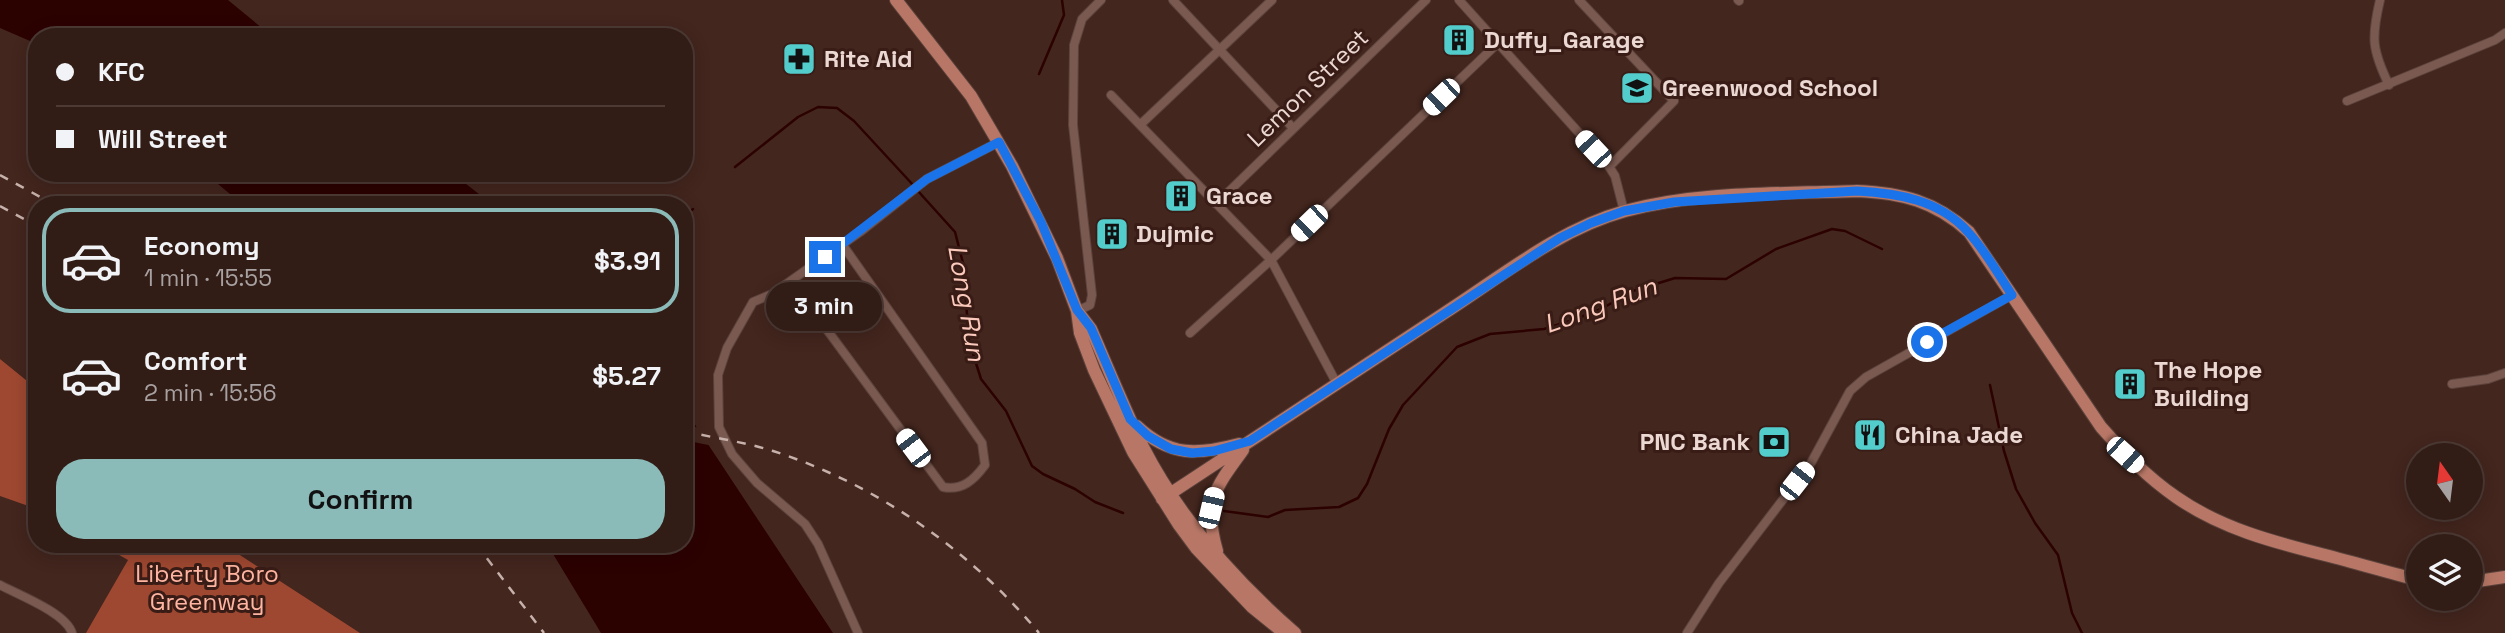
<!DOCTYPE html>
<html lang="en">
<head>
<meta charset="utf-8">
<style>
  :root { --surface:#321c16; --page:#3d2923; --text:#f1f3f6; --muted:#a8a1a1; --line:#4d3a35; --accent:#8bbbb9 }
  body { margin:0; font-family:"Space Grotesk",sans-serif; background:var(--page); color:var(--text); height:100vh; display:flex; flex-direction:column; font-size:26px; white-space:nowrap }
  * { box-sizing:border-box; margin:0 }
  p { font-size:23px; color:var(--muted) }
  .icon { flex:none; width:38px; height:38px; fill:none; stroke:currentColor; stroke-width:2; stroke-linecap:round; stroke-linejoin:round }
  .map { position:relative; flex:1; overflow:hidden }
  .side { position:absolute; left:28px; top:196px; width:665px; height:357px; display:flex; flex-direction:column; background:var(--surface); border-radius:28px; box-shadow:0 4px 18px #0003,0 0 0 2px var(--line) }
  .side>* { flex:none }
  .guide { position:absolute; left:28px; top:28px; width:665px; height:154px; border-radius:28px; box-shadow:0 4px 18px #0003,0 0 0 2px var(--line); display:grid; align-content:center; height:154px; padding:0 28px; background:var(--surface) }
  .needle { width:46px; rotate:346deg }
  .tools { position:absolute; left:2406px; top:443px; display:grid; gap:14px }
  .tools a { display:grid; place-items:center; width:77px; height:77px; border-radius:50%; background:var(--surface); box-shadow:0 4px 18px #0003,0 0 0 2px var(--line); font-size:35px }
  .end { position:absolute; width:32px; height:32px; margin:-16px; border:9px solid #1a73e8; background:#fff; box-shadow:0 0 0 4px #fff }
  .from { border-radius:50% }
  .bubble { position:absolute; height:49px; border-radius:24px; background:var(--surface); box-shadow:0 4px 18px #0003,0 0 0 2px var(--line); font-size:23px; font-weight:600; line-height:49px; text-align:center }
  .car { position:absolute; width:21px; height:42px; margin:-21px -10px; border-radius:9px; box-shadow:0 0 5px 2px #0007; background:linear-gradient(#fff 24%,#345 0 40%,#fff 0 76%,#345 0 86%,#fff 0) }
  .guide b { display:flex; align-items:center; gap:24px; height:66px; font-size:26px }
  .guide b+b { border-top:2px solid var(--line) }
  .guide i { width:18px; height:18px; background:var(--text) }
  ul { padding:12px 0 0; list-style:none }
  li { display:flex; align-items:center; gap:21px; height:105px; margin:0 14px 10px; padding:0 14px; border:4px solid transparent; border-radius:28px }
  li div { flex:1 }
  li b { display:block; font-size:26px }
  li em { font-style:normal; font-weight:600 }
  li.active { border-color:var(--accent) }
  li>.icon { width:63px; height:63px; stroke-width:1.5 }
  .primary-button { display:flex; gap:14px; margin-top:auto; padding:14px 28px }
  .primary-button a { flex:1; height:80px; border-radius:28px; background:var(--accent); color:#111; font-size:28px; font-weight:600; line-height:80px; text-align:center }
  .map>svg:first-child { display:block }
</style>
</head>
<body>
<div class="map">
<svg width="2505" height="633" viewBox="0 0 2505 633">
  <rect width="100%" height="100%" fill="#43261e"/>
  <path fill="#9f4831" d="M0 359 37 389V509L0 496Z
    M100 544H223L360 633H86L128 560Z"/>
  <path fill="#2c0200" d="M0 0H228L273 37H37V44L0 28Z
    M205 173H452L493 205H243Z
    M684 408 833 633H601L547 544H684Z"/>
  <path fill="#43261e" d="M684 425 702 428 713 446 684 440Z"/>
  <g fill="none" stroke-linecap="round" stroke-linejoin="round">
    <path stroke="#2c0200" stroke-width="2.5" d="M1039 74 1064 15 1062 0
      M735 167 798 117 818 107 837 108 854 121 914 186
      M918 191 955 232 963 263 969 341 981 379 1006 411 1032 466 1043 474 1075 489 1095 502 1123 513
      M684 216 693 209
      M1990 385 2004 451 2016 489 2035 523 2058 555 2072 613 2082 633
      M1224 511 1268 517 1285 510 1339 507 1358 498 1367 484 1389 429 1403 405 1457 347 1490 334 1544 329 1573 320 1601 309 1633 291 1675 278 1726 279 1776 249 1832 229 1845 231 1882 249"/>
    <defs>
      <path id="street" d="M1173 0 1293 128
        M1459 0 1608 165 1615 176 1624 211
        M1579 0 1674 101 1609 167
        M1738 0 1739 1
        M2380 0C2371 38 2372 50 2389 85
        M1111 95 1271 260 1337 384
        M2347 101 2495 40 2505 33
        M1141 124 1272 0
        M1216 204 1426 0
        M791 281 943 487C962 491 974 480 985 465L982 443 842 244
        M1077 311 1090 305 1092 295 1073 125 1074 45 1082 19 1101 0
        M1190 333 1271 260 1498 43
        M2452 384 2488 379 2505 373
        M0 585C19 595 66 613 72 633
        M858 633 818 544 805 524 757 483 732 454 719 427 718 375 727 348 753 302 772 294 860 232 927 179 999 142
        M1687 633 1719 583 1811 463 1850 391 1866 377 2012 295"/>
      <path id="primary" d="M896 0 971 96 1012 166 1057 258 1077 311 1080 333 1094 370 1133 452 1179 525 1196 548 1252 607 1284 633
        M1078 312 1091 329C1108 368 1124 408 1143 447 1180 519 1234 580 1295 633
        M1137 426C1170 457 1198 455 1239 444
        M1162 499C1257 437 1351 374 1446 312 1502 276 1559 229 1625 211 1699 191 1780 194 1857 191 1902 193 1935 201 1969 232L2101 427C2124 453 2147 477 2176 497 2220 528 2273 542 2325 555 2356 563 2387 572 2418 580
        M1217 551C1203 503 1215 488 1243 450
        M2471 582 2505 577"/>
    </defs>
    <use href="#street" stroke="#5c433c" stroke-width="10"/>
    <use href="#primary" stroke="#5c433c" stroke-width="14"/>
    <use href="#street" stroke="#7a5950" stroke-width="8"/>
    <use href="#primary" stroke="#b87766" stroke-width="12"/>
    <path stroke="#c7b1ab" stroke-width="2.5" stroke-dasharray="9 9" stroke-linecap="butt" d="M0 175 55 205
      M0 206 37 226
      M684 431C713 438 745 442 773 451 876 484 970 550 1039 633
      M476 544 544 633"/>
  </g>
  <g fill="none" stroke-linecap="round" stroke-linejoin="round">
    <path stroke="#1a73e8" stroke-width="9" d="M825 257 927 179 999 142 1041 222 1077 310 1091 328 1130 419 1148 436 1171 449 1192 453 1214 451 1250 441 1560 238 1591 223 1624 211 1674 202 1857 191C1897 193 1940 200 1968 232 1985 250 1998 274 2012 295L1927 342"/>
  </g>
  <defs>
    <symbol id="building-square" viewBox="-11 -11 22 22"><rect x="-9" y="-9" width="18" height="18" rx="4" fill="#53cdcb" stroke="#381c15"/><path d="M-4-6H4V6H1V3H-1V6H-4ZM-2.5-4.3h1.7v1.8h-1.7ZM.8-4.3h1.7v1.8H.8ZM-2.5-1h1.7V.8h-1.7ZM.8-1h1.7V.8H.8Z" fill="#111"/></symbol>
    <symbol id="pharmacy-square" viewBox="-11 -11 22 22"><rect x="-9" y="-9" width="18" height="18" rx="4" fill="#53cdcb" stroke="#381c15"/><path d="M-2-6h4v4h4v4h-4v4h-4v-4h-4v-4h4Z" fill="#111"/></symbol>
    <symbol id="school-square" viewBox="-11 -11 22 22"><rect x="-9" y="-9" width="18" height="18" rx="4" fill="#53cdcb" stroke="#381c15"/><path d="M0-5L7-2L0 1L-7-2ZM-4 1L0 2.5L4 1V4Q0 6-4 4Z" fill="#111"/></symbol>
    <symbol id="restaurant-square" viewBox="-11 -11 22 22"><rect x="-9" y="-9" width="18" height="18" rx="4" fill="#53cdcb" stroke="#381c15"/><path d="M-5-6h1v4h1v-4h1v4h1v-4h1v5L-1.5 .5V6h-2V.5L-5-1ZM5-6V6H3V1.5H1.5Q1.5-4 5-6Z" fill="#111"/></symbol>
    <symbol id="bank-square" viewBox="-11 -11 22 22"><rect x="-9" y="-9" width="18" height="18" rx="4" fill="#53cdcb" stroke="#381c15"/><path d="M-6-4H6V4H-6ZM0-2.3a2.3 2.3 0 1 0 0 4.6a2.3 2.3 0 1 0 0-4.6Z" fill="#111"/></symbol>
  </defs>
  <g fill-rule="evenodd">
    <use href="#building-square" x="1440" y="21" width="38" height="38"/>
    <use href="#pharmacy-square" x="780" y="40" width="38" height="38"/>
    <use href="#school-square" x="1618" y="69" width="38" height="38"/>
    <use href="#building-square" x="1162" y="177" width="38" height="38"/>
    <use href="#building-square" x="1093" y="215" width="38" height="38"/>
    <use href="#building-square" x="2111" y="365" width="38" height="38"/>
    <use href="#restaurant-square" x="1851" y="416" width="38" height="38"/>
    <use href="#bank-square" x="1755" y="423" width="38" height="38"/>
  </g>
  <g text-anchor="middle" stroke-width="6" stroke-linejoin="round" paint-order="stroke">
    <g font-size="24" font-weight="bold" fill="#ecd8d3" stroke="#381c15" text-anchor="start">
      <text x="1484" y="48">Duffy_Garage</text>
      <text x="824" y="67">Rite Aid</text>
      <text x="1662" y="96">Greenwood School</text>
      <text x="1206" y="204">Grace</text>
      <text x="1136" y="242">Dujmic</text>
      <text x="2154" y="378">The Hope<tspan x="2154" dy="28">Building</tspan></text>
      <text x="1895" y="443">China Jade</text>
      <text x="1750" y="450" text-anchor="end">PNC Bank</text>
    </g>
    <g font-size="24" fill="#ecd8d3" stroke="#381c15">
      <text transform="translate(1308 88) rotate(-44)" y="8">Lemon Street</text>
    </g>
    <g font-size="24" fill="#ffb5a1" stroke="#381c15">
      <text x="207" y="582">Liberty Boro<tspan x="207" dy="28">Greenway</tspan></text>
    </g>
    <g font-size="26" font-style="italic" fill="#fbc9bb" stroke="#381c15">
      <text transform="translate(967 303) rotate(80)" y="9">Long Run</text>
      <text transform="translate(1600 305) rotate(-20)" y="9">Long Run</text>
    </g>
  </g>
</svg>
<div class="tools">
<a><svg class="needle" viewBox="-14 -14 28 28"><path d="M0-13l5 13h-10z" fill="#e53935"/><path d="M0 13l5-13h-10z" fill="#a8a1a1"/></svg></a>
<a><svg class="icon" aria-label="layers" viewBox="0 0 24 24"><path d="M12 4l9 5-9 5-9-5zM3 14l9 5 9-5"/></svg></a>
</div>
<i class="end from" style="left:1927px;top:342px"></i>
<i class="end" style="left:825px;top:257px"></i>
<div class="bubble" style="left:766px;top:282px;width:116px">3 min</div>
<i class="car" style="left:1441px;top:97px;rotate:226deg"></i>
<i class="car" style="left:1593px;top:149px;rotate:317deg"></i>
<i class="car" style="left:1309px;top:223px;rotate:226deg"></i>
<i class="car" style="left:913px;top:448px;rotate:323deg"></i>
<i class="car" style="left:2125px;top:455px;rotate:132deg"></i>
<i class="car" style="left:1797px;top:481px;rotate:38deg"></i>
<i class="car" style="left:1211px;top:508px;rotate:13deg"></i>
<div class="guide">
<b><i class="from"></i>KFC</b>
<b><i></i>Will Street</b>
</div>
<section class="side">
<ul>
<li class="active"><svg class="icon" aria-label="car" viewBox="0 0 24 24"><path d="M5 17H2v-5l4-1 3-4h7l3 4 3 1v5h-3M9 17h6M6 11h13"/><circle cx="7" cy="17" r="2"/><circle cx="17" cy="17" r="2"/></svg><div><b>Economy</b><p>1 min · 15:55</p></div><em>$3.91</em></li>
<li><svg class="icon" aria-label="car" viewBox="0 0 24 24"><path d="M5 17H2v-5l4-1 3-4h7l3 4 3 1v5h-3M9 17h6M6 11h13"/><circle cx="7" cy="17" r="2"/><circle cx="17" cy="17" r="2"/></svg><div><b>Comfort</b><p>2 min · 15:56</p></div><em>$5.27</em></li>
</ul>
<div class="primary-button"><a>Confirm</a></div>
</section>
</div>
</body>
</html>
